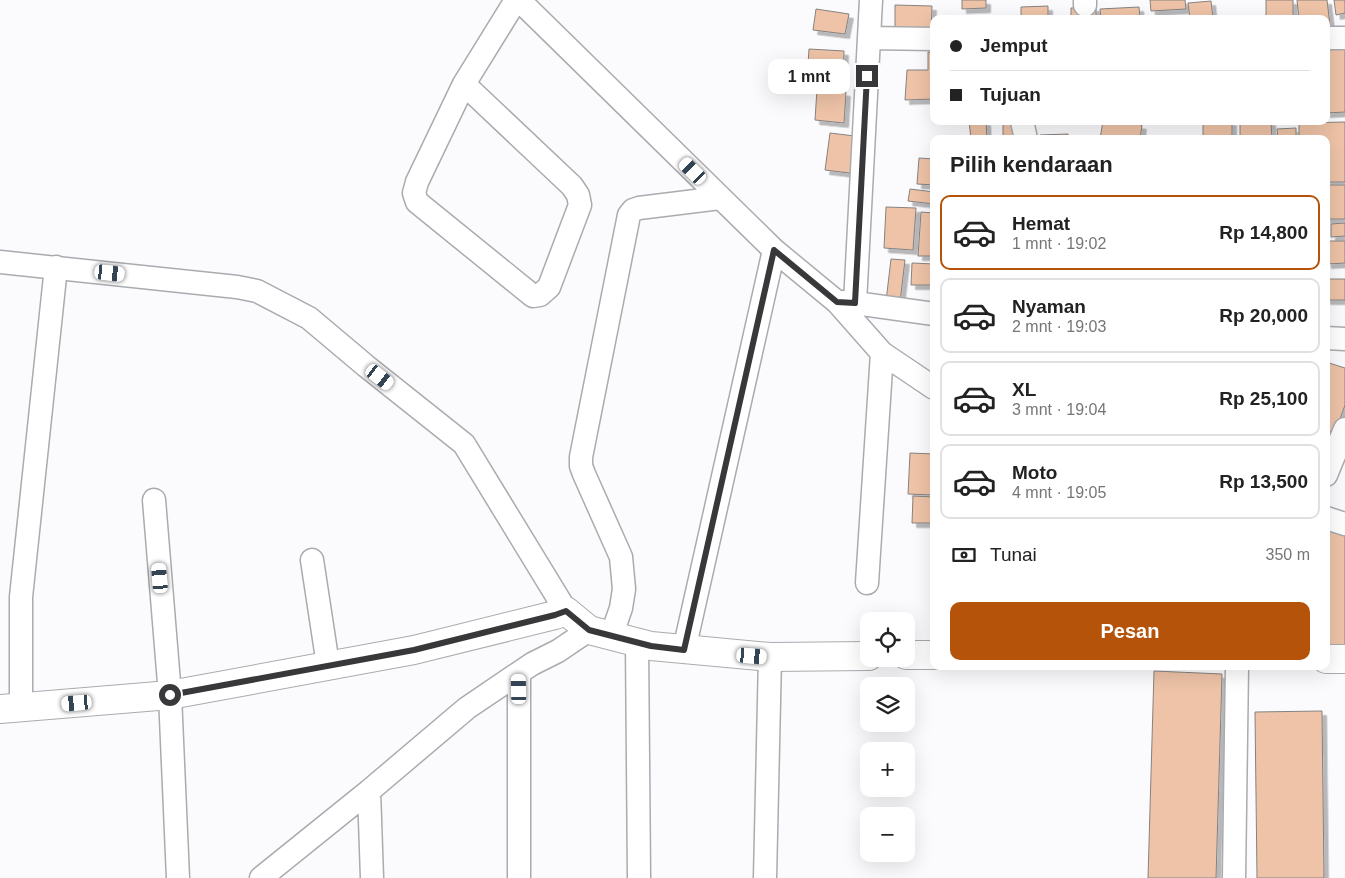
<!DOCTYPE html>
<html lang="id">
<head>
<meta charset="utf-8">
<style>
  :root { --surface:#fff; --page:#f6f6f6; --text:#222; --muted:#767676; --line:#e0e0e0; --accent:#b45309 }
  body { margin:0; font-family:Helvetica,sans-serif; background:var(--page); color:var(--text); height:100vh; display:flex; flex-direction:column; font-size:19px; white-space:nowrap }
  * { box-sizing:border-box; margin:0 }
  p { font-size:16px; color:var(--muted) }
  .icon { flex:none; width:28px; height:28px; fill:none; stroke:currentColor; stroke-width:2; stroke-linecap:round; stroke-linejoin:round }
  .map { position:relative; flex:1; overflow:hidden }
  .panel { position:absolute; left:930px; top:135px; width:400px; height:535px; display:flex; flex-direction:column; background:var(--surface); border-radius:10px; box-shadow:0 5px 20px #0002 }
  .panel>* { flex:none }
  .banner { position:absolute; left:930px; top:15px; width:400px; height:110px; border-radius:10px; box-shadow:0 5px 20px #0002; display:grid; align-content:center; height:110px; padding:0 20px; background:var(--surface) }
  .buttons { position:absolute; left:860px; top:612px; display:grid; gap:10px }
  .buttons a { display:grid; place-items:center; width:55px; height:55px; border-radius:10px; background:var(--surface); box-shadow:0 5px 20px #0002; font-size:25px }
  .end { position:absolute; width:22px; height:22px; margin:-11px; border:6px solid #38383a; background:#fff; box-shadow:0 0 0 2px #fff }
  .from { border-radius:50% }
  .bubble { position:absolute; height:35px; border-radius:10px; background:var(--surface); box-shadow:0 5px 20px #0002; font-size:16px; font-weight:600; line-height:35px; text-align:center }
  .car { position:absolute; width:15px; height:30px; margin:-15px -8px; border-radius:6px; box-shadow:0 0 4px 1px #0007; background:linear-gradient(#fff 24%,#345 0 40%,#fff 0 76%,#345 0 86%,#fff 0) }
  .banner b { display:flex; align-items:center; gap:18px; height:48px; font-size:19px }
  .banner b+b { border-top:1px solid var(--line) }
  .banner i { width:12px; height:12px; background:var(--text) }
  ul { padding:0; list-style:none }
  li { display:flex; align-items:center; gap:15px; height:75px; margin:0 10px 8px; padding:0 10px; border:2px solid var(--line); border-radius:10px }
  li div { flex:1 }
  li b { display:block; font-size:19px }
  li em { font-style:normal; font-weight:600 }
  li.current { border-color:var(--accent) }
  li>.icon { width:45px; height:45px; stroke-width:1.5 }
  h2 { padding:0 20px; font-size:22px; line-height:60px }
  .pay { display:flex; align-items:center; gap:12px; height:55px; padding:0 20px; font-size:19px }
  .pay p { margin-inline-start:auto }
  .cta { display:flex; gap:10px; margin-top:auto; padding:10px 20px }
  .cta a { flex:1; height:58px; border-radius:10px; background:var(--accent); color:#fff; font-size:20px; font-weight:600; line-height:58px; text-align:center }
  .map>svg:first-child { display:block }
</style>
</head>
<body>
<div class="map">
<svg width="1345" height="878" viewBox="0 0 1345 878">
  <defs>
    <filter id="shadow"><feDropShadow dx="4.5" dy="4.5" stdDeviation="0" flood-color="#0004"/></filter>
  </defs>
  <rect width="100%" height="100%" fill="#fbfbfe"/>
  <path fill="#eec3a7" stroke="#868280" filter="url(#shadow)" d="M962 0H986V8L962 9Z
    M1150 0H1185L1186 9 1151 11Z
    M1266 0H1293V19H1266Z
    M1297 0H1327L1330 25H1326V19H1299Z
    M1334 0H1345V13L1336 15Z
    M1211 1 1213 19H1190L1188 3Z
    M895 5 932 6 931 35 895 34Z
    M1048 6V19H1021V7Z
    M1096 7V19H1071V8Z
    M1139 7 1140 19H1101L1100 9Z
    M816 9 849 14 845 34 813 30Z
    M809 49 844 51 843 81 807 79Z
    M1345 49V112L1326 113V50Z
    M928 52H934V99L905 100 907 70H928Z
    M817 89 846 92 844 123 815 120Z
    M969 121H986L987 139H971Z
    M1003 121H1021V139H1003Z
    M1103 121H1118L1142 125 1140 139H1100Z
    M1203 121H1232V139H1203Z
    M1240 121H1271L1272 139H1240Z
    M1345 122V182H1326V139H1299V123Z
    M1296 128V139H1278L1277 129Z
    M830 133 863 137 858 174 825 170Z
    M1068 134 1069 139H1040V135Z
    M919 158 934 159V185L917 184Z
    M1326 185H1345V219H1326Z
    M910 189 934 192V204L908 201Z
    M886 207 916 208 913 250 884 248Z
    M921 212 934 213V256H918Z
    M1345 223V236L1331 237V224Z
    M1326 241H1345V263L1327 264Z
    M891 259 905 260 900 302 886 301Z
    M912 263 934 264V285H911Z
    M1326 279H1345V300H1326Z
    M1326 362 1345 368V405L1335 433 1326 430Z
    M910 453 934 454V495L908 494Z
    M913 496 934 497V523H912Z
    M1326 529 1345 535V651H1326Z
    M1154 671 1222 674 1216 878H1148Z
    M1322 711 1324 878H1257L1255 712Z"/>
  <g fill="none" stroke-linecap="round" stroke-linejoin="round">
    <defs>
      <path id="street" d="M519 0 774 250 837 302 882 353 934 388
        M1085 0V5
        M869 38 934 39
        M1326 38H1345
        M464 84 572 186 578 195 580 205 549 287 540 295 533 296 417 202 414 193 417 182 464 84 516 0
        M1022 121 1026 139
        M0 262 237 287 257 291 309 318 366 366 464 444 566 611
        M841 302 855 303 934 314
        M855 303 871 0
        M1326 338 1345 339
        M1326 475 1345 429
        M154 500 170 695 178 878
        M1326 518 1345 524
        M312 560 328 665
        M867 583 882 353
        M611 637 621 608 624 589 621 557 584 474 581 466V457L629 215 633 210 639 208 720 198
        M637 643 639 878
        M684 650 774 250
        M519 673V878
        M21 708V597L56 267
        M369 791 372 878
        M261 878 369 791 467 708 532 664 558 651 589 630
        M765 878 770 657
        M1234 878 1237 666"/>
      <path id="secondary" d="M906 655H934
        M1326 659H1345
        M0 709 170 695 414 650 555 615 566 611 589 630 651 646 770 657 869 656"/>
    </defs>
    <use href="#street" stroke="#aaabaf" stroke-width="25"/>
    <use href="#secondary" stroke="#aaabaf" stroke-width="30"/>
    <use href="#street" stroke="#fff" stroke-width="22"/>
    <use href="#secondary" stroke="#fff" stroke-width="28"/>
  </g>
  <g fill="none" stroke-linecap="round" stroke-linejoin="round">
    <path stroke="#38383a" stroke-width="6" d="M170 695 414 650 555 615 566 611 589 630 651 646 684 650 774 250 837 302 855 303 867 76"/>
  </g>
</svg>
<div class="buttons">
<a><svg class="icon" aria-label="locate" viewBox="0 0 24 24"><circle cx="12" cy="12" r="6"/><path d="M12 2v4M12 18v4M2 12h4M18 12h4"/></svg></a>
<a><svg class="icon" aria-label="layers" viewBox="0 0 24 24"><path d="M12 4l9 5-9 5-9-5zM3 14l9 5 9-5"/></svg></a>
<a>+</a>
<a>−</a>
</div>
<i class="end from" style="left:170px;top:695px"></i>
<i class="end" style="left:867px;top:76px"></i>
<div class="bubble" style="left:768px;top:59px;width:82px">1 mnt</div>
<i class="car" style="left:693px;top:171px;rotate:315deg"></i>
<i class="car" style="left:110px;top:273px;rotate:96deg"></i>
<i class="car" style="left:380px;top:377px;rotate:128deg"></i>
<i class="car" style="left:160px;top:578px;rotate:355deg"></i>
<i class="car" style="left:752px;top:656px;rotate:95deg"></i>
<i class="car" style="left:519px;top:689px;rotate:359deg"></i>
<i class="car" style="left:77px;top:703px;rotate:265deg"></i>
<div class="banner">
<b><i class="from"></i>Jemput</b>
<b><i></i>Tujuan</b>
</div>
<section class="panel">
<h2>Pilih kendaraan</h2>
<ul>
<li class="current"><svg class="icon" aria-label="car" viewBox="0 0 24 24"><path d="M5 17H2v-5l4-1 3-4h7l3 4 3 1v5h-3M9 17h6M6 11h13"/><circle cx="7" cy="17" r="2"/><circle cx="17" cy="17" r="2"/></svg><div><b>Hemat</b><p>1 mnt · 19:02</p></div><em>Rp 14,800</em></li>
<li><svg class="icon" aria-label="car" viewBox="0 0 24 24"><path d="M5 17H2v-5l4-1 3-4h7l3 4 3 1v5h-3M9 17h6M6 11h13"/><circle cx="7" cy="17" r="2"/><circle cx="17" cy="17" r="2"/></svg><div><b>Nyaman</b><p>2 mnt · 19:03</p></div><em>Rp 20,000</em></li>
<li><svg class="icon" aria-label="car" viewBox="0 0 24 24"><path d="M5 17H2v-5l4-1 3-4h7l3 4 3 1v5h-3M9 17h6M6 11h13"/><circle cx="7" cy="17" r="2"/><circle cx="17" cy="17" r="2"/></svg><div><b>XL</b><p>3 mnt · 19:04</p></div><em>Rp 25,100</em></li>
<li><svg class="icon" aria-label="car" viewBox="0 0 24 24"><path d="M5 17H2v-5l4-1 3-4h7l3 4 3 1v5h-3M9 17h6M6 11h13"/><circle cx="7" cy="17" r="2"/><circle cx="17" cy="17" r="2"/></svg><div><b>Moto</b><p>4 mnt · 19:05</p></div><em>Rp 13,500</em></li>
</ul>
<div class="pay"><svg class="icon" aria-label="cash" viewBox="0 0 24 24"><path d="M3 7h18v10H3z"/><circle cx="12" cy="12" r="2"/></svg>Tunai<p>350 m</p></div>
<div class="cta"><a>Pesan</a></div>
</section>
</div>
</body>
</html>
